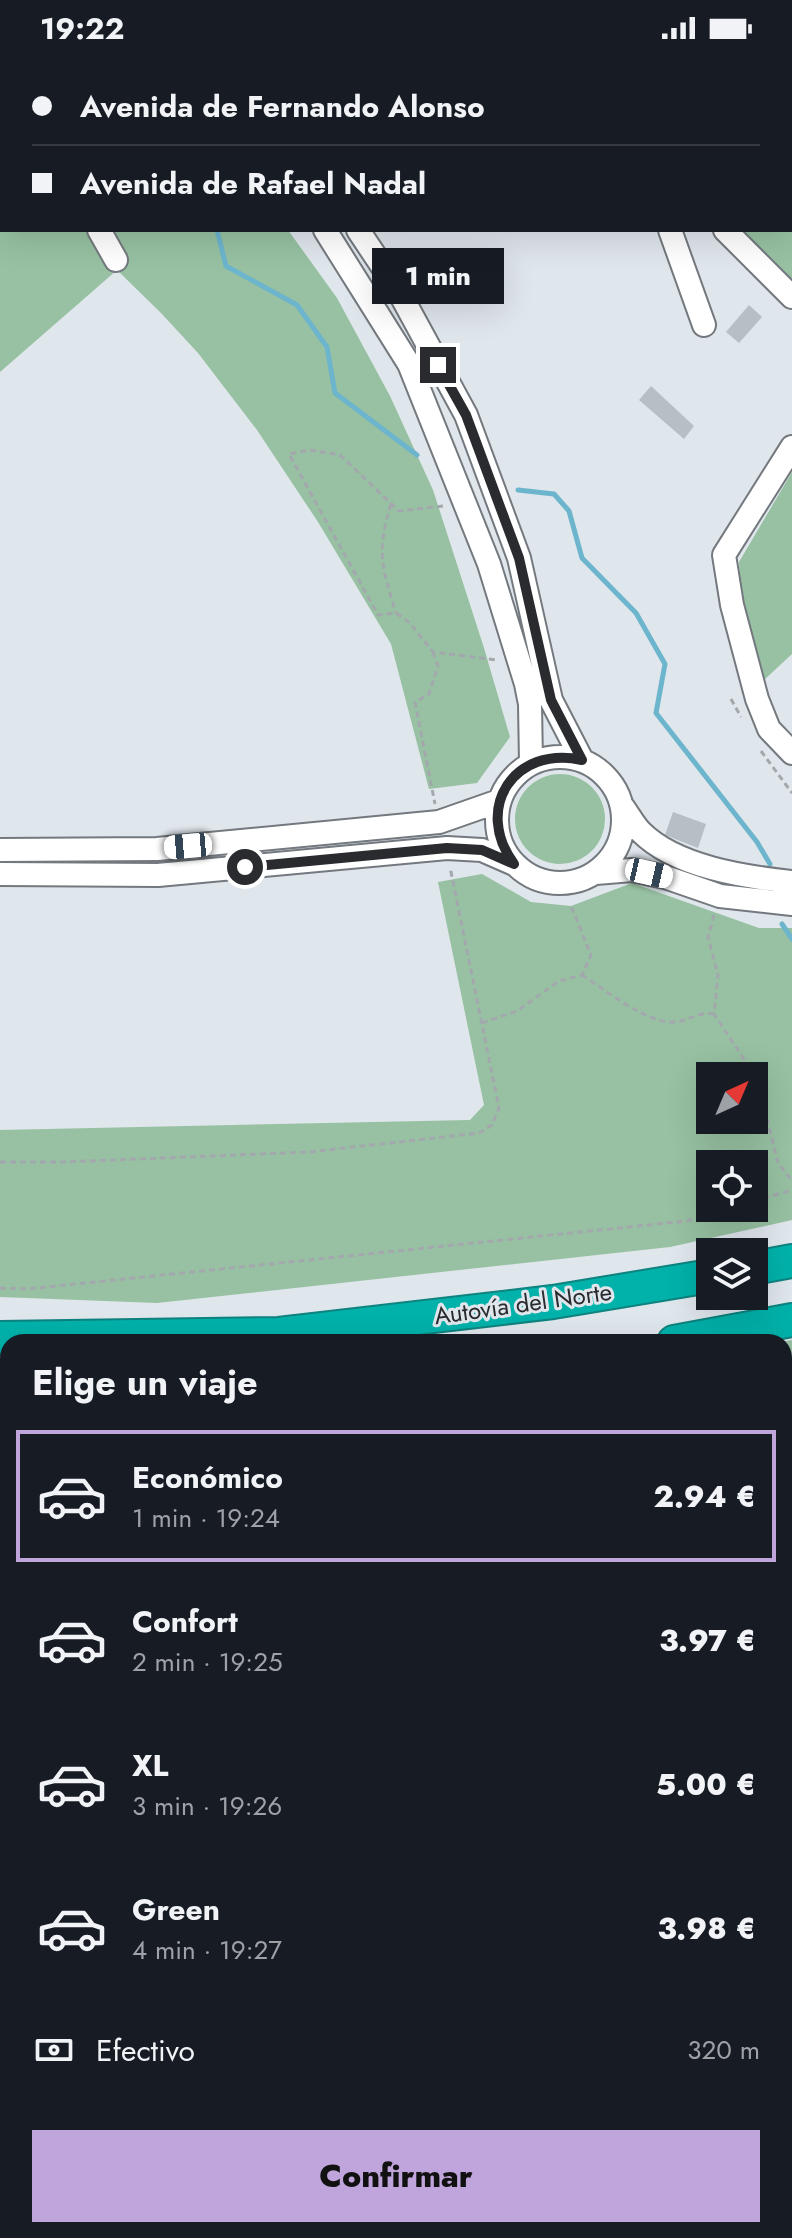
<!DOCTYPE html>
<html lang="es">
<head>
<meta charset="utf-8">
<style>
  :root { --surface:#171b24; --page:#242831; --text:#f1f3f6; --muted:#9ea1a6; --line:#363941; --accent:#bfa5db }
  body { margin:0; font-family:Jost,sans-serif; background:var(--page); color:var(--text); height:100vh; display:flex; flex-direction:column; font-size:30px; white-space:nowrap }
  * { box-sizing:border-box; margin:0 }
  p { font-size:26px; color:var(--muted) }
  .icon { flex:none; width:44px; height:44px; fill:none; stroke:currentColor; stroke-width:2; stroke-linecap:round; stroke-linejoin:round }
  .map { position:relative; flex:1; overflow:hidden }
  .panel { position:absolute; left:0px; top:1278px; width:792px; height:904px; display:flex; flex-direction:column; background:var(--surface); border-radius:24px 24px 0 0; box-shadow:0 8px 32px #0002 }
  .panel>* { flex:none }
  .guide { position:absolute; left:0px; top:0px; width:792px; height:176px; box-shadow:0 8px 32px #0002; display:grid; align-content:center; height:176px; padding:0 32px; background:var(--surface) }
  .needle { width:52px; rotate:44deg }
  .buttons { position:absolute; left:696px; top:1006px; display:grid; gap:16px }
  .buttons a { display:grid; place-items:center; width:72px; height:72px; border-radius:0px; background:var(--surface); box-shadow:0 8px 32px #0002; font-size:40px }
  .end { position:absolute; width:36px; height:36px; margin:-18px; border:10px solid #292b2e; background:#fff; box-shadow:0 0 0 4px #fff }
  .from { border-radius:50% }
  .bubble { position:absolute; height:56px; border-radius:0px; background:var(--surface); box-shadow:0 8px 32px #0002; font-size:26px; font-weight:800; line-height:56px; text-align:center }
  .car { position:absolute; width:24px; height:48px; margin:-24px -12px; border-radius:10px; box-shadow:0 0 6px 2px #0007; background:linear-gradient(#fff 24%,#345 0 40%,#fff 0 76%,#345 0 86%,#fff 0) }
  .guide b { display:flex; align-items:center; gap:28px; height:76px; font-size:30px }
  .guide b+b { border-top:2px solid var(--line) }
  .guide i { width:20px; height:20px; background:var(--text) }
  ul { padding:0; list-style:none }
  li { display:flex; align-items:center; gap:24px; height:132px; margin:0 16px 12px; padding:0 16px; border:4px solid transparent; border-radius:0px }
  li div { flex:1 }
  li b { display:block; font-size:30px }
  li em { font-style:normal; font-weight:800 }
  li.current { border-color:var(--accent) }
  li>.icon { width:72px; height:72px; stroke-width:1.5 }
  h2 { padding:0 32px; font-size:36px; line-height:96px }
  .pay { display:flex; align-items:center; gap:20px; height:88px; padding:0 32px; font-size:30px }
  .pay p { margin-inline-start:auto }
  .cta { display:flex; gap:16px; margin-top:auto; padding:16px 32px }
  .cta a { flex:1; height:92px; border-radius:0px; background:var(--accent); color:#111; font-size:32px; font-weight:800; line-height:92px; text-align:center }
  .status { display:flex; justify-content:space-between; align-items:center; height:56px; padding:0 40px; background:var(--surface); direction:ltr }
  .status svg { height:22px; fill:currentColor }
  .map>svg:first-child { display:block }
</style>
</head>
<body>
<div class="status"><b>19:22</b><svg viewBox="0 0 49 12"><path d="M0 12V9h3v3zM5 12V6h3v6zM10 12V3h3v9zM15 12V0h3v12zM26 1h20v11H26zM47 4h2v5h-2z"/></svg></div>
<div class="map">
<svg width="792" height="2182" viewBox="0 0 792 2182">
  <rect width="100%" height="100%" fill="#dfe6ec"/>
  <path fill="#e7d4e4" d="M714 0H792V82L790 2Z"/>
  <path fill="#97c1a2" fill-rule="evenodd" d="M0 0 137 2H2V174H288L337 242 390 340 433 434 484 592 510 681 477 727 429 733 391 588 318 466 257 374 198 297 161 257 117 214 0 316Z
    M790 149 792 151V228L741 174H790Z
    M792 416V598L764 624 740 530 739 506Z
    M515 763a45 45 0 1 1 90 0a45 45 0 1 1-90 0Z
    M482 818 531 846 571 850 632 827 759 872H792V1164L670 1191 157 1247 0 1241V1074L470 1064 484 1049 438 826ZM710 1020H754V1064H710ZM710 1108H754V1152H710Z
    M792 1284V1356H784V1286H780Z
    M0 1371H8V1433L0 1434Z
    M792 1610V2029L784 2034V1611Z
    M0 1612 8 1615V1682L0 1685Z
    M8 1812V2174H538L516 2182H0V1816Z"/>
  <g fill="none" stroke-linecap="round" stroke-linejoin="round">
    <path stroke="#6cb5cd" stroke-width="5" d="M67 0 69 2
      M217 174 226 210 297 249 327 291 335 337 417 399
      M518 434 554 438 569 455 582 502 636 557 665 608 656 657 757 786 770 808
      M782 868 792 883"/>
  </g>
  <path fill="#b7bec4" d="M749 249 762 261 739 287 726 276Z
    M651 330 694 370 684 383 639 344Z
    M673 756 706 768 698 792 665 779Z"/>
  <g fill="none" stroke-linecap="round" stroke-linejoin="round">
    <defs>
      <path id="minor" d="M178 0 180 2
        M216 0 219 2
        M690 0 692 2
        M713 0 715 2
        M0 12 2 14
        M790 82 792 84
        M790 106 792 108
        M99 174 116 204
        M325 174 409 308 489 508 526 628 530 648 531 707
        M358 174 398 234 466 359 519 502 551 644 582 704
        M670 174 704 269
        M725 174 792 241
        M792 391 724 499 732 549 757 643 769 673 792 697
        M497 764a63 63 0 1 1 126 0a63 63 0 1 1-126 0Z
        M623 751C629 759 634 769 641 776 676 811 745 821 792 826
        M0 794 157 793 439 766 499 745
        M596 817 632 814 665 821 720 840 792 848
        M0 818 158 819 447 792 482 794 514 808"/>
      <path id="highway" d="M754 1212 792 1205
        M0 1282 279 1278 553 1246 710 1220
        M674 1286 792 1264
        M0 1349H8"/>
    </defs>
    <use href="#minor" stroke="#73797e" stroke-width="26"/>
    <use href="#highway" stroke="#0e837f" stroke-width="36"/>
    <path stroke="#a3a8ad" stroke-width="3" stroke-dasharray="6 4" stroke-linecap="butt" d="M391 448C376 496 382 511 396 557
      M443 450 399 455 340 399 310 394 289 398 378 559 396 557 410 567 433 596 497 604
      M433 596 438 610 429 638 415 646 435 748
      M731 643 741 661
      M761 695 792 737
      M714 859 708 881 718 919 714 958 757 1023 778 1107 792 1125
      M582 919C606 934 644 966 672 966 688 966 698 955 714 958
      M482 967 517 955 559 925 582 919 591 899 571 850
      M0 1106H64L309 1096 479 1077 492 1069 499 1052 450 811
      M754 1145 792 1134
      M0 1232 27 1233 687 1165 731 1152
      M784 1336 792 1335
      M0 1391H8
      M0 1633 8 1635
      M784 1649 792 1645
      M0 2100 8 2095"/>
    <use href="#minor" stroke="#fff" stroke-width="22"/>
    <use href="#highway" stroke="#00b2aa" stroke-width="32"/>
  </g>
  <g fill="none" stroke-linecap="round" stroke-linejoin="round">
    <path stroke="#292b2e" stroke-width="10" d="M245 811 447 792 482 794 514 808C473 752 514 689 582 704L551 644 519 502 466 359 438 309"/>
  </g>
  <g text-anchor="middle" stroke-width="6" stroke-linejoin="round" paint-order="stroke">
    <g font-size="24" fill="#292b2e" stroke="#dfe6ec">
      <text transform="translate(523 1248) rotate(-8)" y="8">Autovía del Norte</text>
    </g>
  </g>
</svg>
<div class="buttons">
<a><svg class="needle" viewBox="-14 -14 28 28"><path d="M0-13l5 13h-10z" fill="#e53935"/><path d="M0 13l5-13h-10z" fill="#9ea1a6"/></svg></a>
<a><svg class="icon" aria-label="locate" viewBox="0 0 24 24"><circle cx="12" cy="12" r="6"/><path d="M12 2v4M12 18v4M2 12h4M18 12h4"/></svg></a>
<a><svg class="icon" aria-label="layers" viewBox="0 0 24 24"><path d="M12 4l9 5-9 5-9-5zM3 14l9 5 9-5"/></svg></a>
</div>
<i class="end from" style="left:245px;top:811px"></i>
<i class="end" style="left:438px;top:309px"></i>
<div class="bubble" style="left:372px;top:192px;width:132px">1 min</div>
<i class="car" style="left:188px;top:790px;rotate:265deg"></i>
<i class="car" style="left:649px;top:817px;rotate:103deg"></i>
<div class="guide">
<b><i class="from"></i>Avenida de Fernando Alonso</b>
<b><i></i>Avenida de Rafael Nadal</b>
</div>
<section class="panel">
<h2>Elige un viaje</h2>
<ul>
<li class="current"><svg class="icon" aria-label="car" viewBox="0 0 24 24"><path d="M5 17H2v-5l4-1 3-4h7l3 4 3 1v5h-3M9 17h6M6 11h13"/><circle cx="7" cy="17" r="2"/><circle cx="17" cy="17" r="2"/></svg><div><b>Económico</b><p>1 min · 19:24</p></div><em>2.94 €</em></li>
<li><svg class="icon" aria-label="car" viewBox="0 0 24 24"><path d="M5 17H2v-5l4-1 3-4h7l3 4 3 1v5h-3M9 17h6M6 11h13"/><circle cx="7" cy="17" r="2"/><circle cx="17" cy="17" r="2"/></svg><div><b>Confort</b><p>2 min · 19:25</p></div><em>3.97 €</em></li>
<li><svg class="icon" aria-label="car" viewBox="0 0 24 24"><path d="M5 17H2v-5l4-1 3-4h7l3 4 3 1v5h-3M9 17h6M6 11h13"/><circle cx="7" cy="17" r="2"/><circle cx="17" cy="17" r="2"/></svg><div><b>XL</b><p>3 min · 19:26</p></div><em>5.00 €</em></li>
<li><svg class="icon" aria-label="car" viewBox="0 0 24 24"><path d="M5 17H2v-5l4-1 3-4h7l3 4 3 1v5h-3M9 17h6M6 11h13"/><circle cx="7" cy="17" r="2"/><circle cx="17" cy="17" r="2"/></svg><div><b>Green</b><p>4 min · 19:27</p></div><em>3.98 €</em></li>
</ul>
<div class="pay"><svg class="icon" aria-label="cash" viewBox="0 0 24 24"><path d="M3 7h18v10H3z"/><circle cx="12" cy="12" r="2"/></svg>Efectivo<p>320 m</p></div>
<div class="cta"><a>Confirmar</a></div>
</section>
</div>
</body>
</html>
